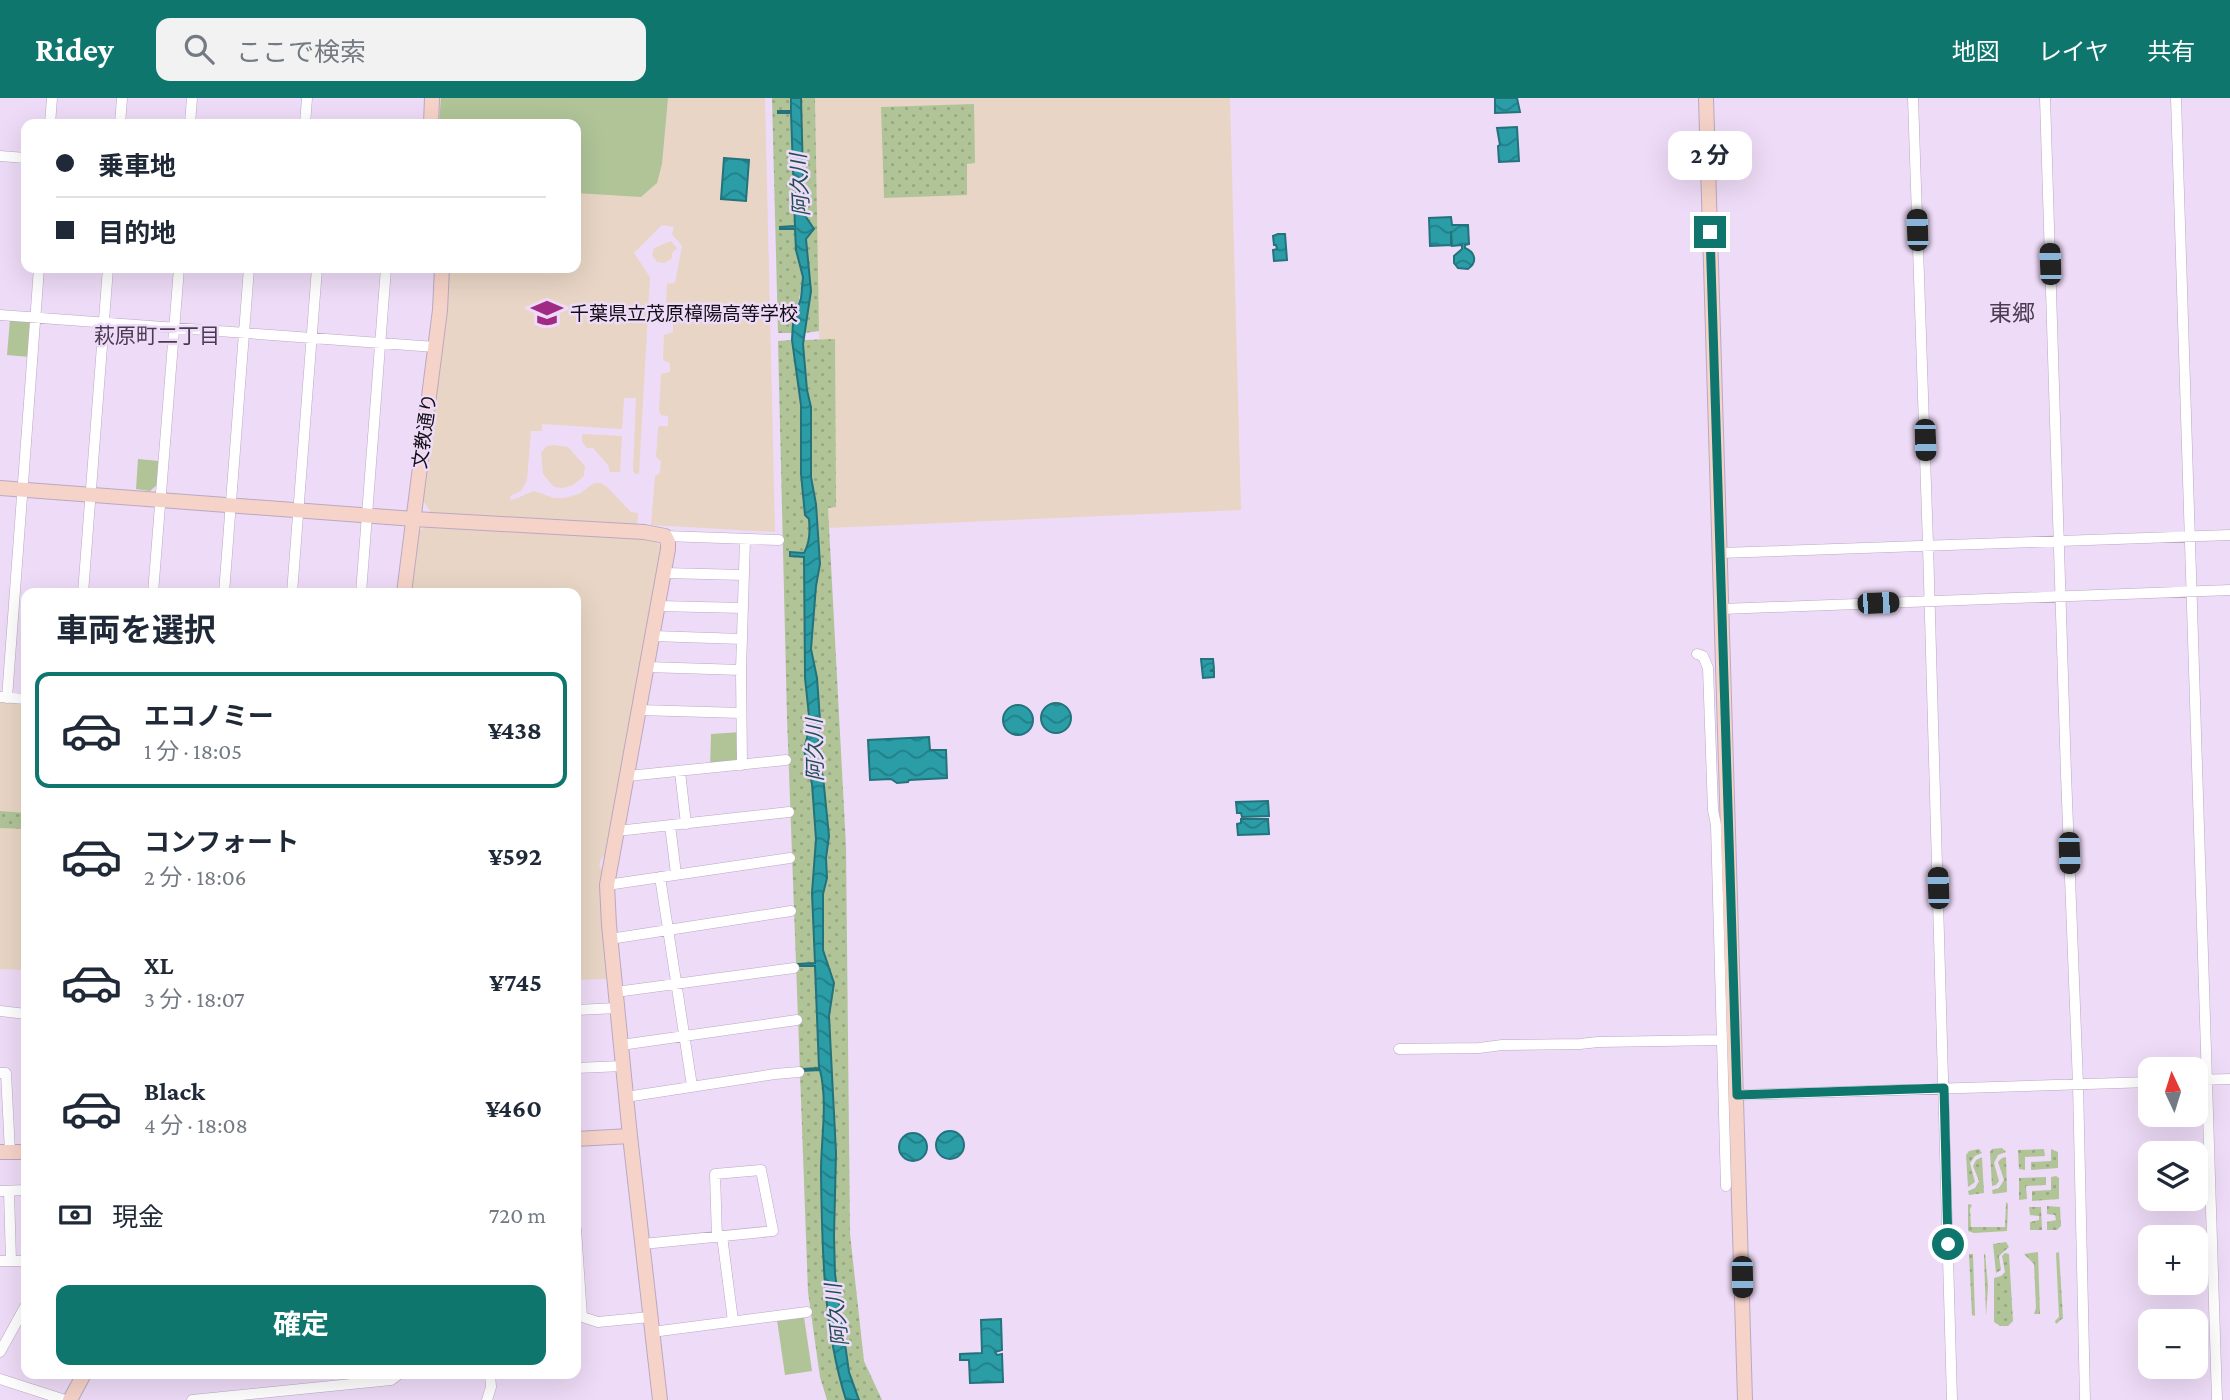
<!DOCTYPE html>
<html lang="ja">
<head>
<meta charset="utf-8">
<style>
  :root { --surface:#fff; --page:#f2f2f3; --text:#1f2937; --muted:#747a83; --line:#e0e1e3; --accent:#0f766e }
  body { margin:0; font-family:"Crimson Pro","Noto Sans JP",serif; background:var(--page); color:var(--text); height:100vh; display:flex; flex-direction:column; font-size:26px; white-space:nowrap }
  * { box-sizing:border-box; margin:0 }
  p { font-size:23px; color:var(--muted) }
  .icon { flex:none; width:38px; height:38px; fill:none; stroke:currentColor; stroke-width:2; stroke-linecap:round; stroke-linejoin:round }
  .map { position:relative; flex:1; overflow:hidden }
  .drawer { position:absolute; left:21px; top:490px; width:560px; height:791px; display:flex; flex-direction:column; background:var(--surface); border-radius:14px; box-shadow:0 7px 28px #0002 }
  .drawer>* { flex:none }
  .hud { position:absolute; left:21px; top:21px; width:560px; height:154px; border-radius:14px; box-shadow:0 7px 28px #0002; display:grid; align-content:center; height:154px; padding:0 35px; background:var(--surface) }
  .needle { width:46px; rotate:356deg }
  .buttons { position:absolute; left:2138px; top:959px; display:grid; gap:14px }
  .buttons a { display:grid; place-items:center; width:70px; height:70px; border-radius:14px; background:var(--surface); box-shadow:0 7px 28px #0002; font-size:35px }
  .end { position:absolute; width:32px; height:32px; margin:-16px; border:9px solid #0f766e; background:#fff; box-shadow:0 0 0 4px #fff }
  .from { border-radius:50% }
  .bubble { position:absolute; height:49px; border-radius:14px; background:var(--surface); box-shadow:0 7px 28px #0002; font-size:23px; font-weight:700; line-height:49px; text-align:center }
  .car { position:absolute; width:21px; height:42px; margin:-21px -10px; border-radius:9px; box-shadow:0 0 5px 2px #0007; background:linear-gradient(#222 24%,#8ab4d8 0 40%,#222 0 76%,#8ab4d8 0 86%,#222 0) }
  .hud b { display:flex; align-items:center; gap:24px; height:66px; font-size:26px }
  .hud b+b { border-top:2px solid var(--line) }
  .hud i { width:18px; height:18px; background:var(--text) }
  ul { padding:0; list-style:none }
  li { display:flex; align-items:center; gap:21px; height:116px; margin:0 14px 10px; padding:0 21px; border:4px solid transparent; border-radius:14px }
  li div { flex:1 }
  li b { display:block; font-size:26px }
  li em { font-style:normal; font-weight:700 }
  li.on { border-color:var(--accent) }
  li>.icon { width:63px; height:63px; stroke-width:1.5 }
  h2 { padding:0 35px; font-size:32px; line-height:84px }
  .pay { display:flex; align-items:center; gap:18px; height:77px; padding:0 35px; font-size:26px }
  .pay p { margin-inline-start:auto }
  .action { display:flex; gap:14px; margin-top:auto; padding:14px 35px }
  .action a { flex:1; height:80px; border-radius:14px; background:var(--accent); color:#fff; font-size:28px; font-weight:700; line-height:80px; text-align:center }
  header { display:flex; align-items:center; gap:42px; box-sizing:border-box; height:98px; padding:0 35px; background:var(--accent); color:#fff }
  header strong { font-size:33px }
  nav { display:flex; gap:38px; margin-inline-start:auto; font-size:24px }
  .search { width:490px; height:63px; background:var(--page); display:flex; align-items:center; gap:18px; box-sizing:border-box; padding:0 24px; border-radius:14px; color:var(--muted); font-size:26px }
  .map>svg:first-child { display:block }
</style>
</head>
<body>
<header>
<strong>Ridey</strong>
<div class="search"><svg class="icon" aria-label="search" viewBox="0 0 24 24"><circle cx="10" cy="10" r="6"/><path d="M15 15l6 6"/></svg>ここで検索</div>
<nav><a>地図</a><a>レイヤ</a><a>共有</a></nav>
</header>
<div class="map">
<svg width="2230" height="1302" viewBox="0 0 2230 1302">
  <defs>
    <pattern id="grass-dots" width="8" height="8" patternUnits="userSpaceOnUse" patternTransform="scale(1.75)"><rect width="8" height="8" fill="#b0c498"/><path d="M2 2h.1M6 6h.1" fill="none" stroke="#96a782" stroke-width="1.8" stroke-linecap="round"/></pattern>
    <pattern id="water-waves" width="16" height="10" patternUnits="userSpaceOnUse" patternTransform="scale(1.75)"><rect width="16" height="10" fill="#2a9da7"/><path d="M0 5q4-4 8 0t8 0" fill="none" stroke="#237e87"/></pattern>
  </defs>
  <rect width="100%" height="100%" fill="#eedbf7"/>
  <path fill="#e8d5c5" d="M439 0H765L775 434 651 427 655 378 660 375 661 363 656 359 658 331 659 328H668V318L661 317 659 313 661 276 670 274V265L663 262 664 237 673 234V225L665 222 667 186 675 185 682 148 672 136 674 129 662 127 634 155 650 179 639 375 635 376 633 372 636 300H624L622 331 542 326V333H531L527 382 521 393 510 398 511 402 515 401 534 393 554 400H564L579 396 594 385H601L607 389 631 414 638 415 637 427 431 415 421 399 448 170H576V26H437Z
    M815 0H1230L1241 412 829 430 818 215Z
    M671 143 677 150 672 155V160L665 165 657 164 652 157 654 150Z
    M582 336 622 338 620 374H610L608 367 593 350H587L582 344Z
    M554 347 568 349 585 368 584 378 573 387 563 390 554 389 543 376 541 355 547 348Z
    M425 429 654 441 662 450 609 740 605 758 602 759 599 767 603 773 608 881 576 882V495H411L418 434Z
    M0 602 26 604V872L0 871Z"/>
  <path fill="url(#grass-dots)" d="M772 0H791L792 13 778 14 791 15 795 129H780V131H795L796 152 803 179 793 235H778Z
    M801 0H815L819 233 805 235 811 186 806 141 813 134V128L807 123 804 116Z
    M974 6 975 65 967 66V97L884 100 881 9Z
    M835 241 836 409 828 410 846 748 850 1136 864 1263 882 1302H859L849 1274 835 1176 834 1138 836 1055 829 918 834 885 823 852V796L827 780 826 760 829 738 823 678 817 661 820 622 817 580 811 552 816 488 820 466 816 406 811 379V309L807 292 803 246 804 242Z
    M792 242 801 307V376L805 417 809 420 810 441 804 455 790 454V457L804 458 805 580 810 628 804 652 812 686 816 741 812 795 815 866H798V868H815L819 970 803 971V973L820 972 824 988C827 1092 814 1201 846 1302H827L820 1279 808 1194 787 619 778 243Z
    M0 713 26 715V731L0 730Z
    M2002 1050 2006 1054 1998 1057 1994 1065 1999 1083 1996 1087 1992 1088 1990 1054 1992 1051Z
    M1979 1051 1982 1055 1975 1058 1970 1065 1975 1084 1968 1089 1966 1057 1969 1053Z
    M2044 1051 2045 1058 2025 1059V1072L2019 1071 2018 1052Z
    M2051 1051 2058 1054V1070L2031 1072V1064L2051 1063Z
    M1982 1059 1984 1095 1969 1097 1968 1093 1975 1090 1979 1083 1973 1068 1976 1062Z
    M2006 1059 2007 1094 1993 1096 1992 1092 1999 1090 2004 1082 1998 1064 2002 1060Z
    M2056 1078 2059 1080V1101L2032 1103V1093L2051 1092V1079Z
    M2046 1079V1087L2026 1088 2027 1101 2019 1102V1080Z
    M2006 1104 2008 1106 2007 1133 1974 1135 1968 1133V1106L1972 1107 1970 1111 1971 1129H2005Z
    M2047 1108 2060 1109 2061 1128 2057 1132H2047V1124L2056 1122 2055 1117 2047 1116Z
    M2029 1109H2041L2042 1132H2030V1124L2039 1122V1118L2030 1117Z
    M2006 1144 2009 1149 1999 1158 2001 1172 1996 1175 1993 1146Z
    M2038 1154 2040 1216H2034L2036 1210 2034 1166 2024 1156Z
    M2059 1154 2063 1220 2056 1226 2055 1223 2059 1219 2056 1155Z
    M1985 1155 1988 1188 1986 1218 1984 1157Z
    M2005 1155 2009 1156 2013 1223 2008 1228H2000L1994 1224V1180L2001 1178 2005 1174 2002 1158Z
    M1969 1156H1973L1975 1218 1972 1217Z"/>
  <path fill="#b0c498" d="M441 0H668L662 66 657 85 641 99 576 95V26H439Z
    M10 221 29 222 32 226 30 259 7 257Z
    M138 361 159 363 157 387 150 393 136 391Z
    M741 634 740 669 710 671 711 636Z
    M804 1219 812 1273 785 1277 777 1222Z"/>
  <path fill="url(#water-waves)" stroke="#23727c" stroke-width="2" d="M791 0H801L804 116 814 131 806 141 811 193 803 246 807 292 811 309V379L816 406 820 466 816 488 811 551 817 580 820 622 817 661 823 678 829 738 826 760 827 780 823 796V852L834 885 829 918 836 1055 834 1138 835 1176 849 1274 859 1302H846C823 1229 822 1149 821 1074 821 1040 828 1005 820 972L803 973V971L819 970 815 868H798V866L815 865 812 795 816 741 812 686 804 652 810 627 805 580 804 459 790 458V454L804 455C810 444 810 433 809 421L805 417 801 376V307L792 242 793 225 801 200 803 179 796 152 795 131H780V129L795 128 791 15H778V13H791Z
    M1495 0H1517L1520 14 1495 15Z
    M1517 29 1519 63 1499 64 1498 48 1500 47 1497 30Z
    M724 60 749 62 746 103 721 101Z
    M1451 119 1452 127H1468L1469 146 1465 147V150C1475 154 1478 164 1468 171L1458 170 1454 165V158L1462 151V147L1452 148 1451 133V147L1430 148 1429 120Z
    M1278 136H1285L1287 162 1274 163 1273 152 1277 151 1276 147H1274L1273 138Z
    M1201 561H1213L1214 571 1210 573H1214V579L1203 580Z
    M1041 620a15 15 0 1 1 30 0a15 15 0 1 1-30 0Z
    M1003 622a15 15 0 1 1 30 0a15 15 0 1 1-30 0Z
    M929 639 930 652H946L947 680 909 682 908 684 897 685 891 681 870 682 868 642Z
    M1268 703 1269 718 1242 719 1241 715H1237L1236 704Z
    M1241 721H1268L1269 736 1238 737 1237 726 1241 725Z
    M936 1047a14 14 0 1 1 28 0a14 14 0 1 1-28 0Z
    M899 1049a14 14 0 1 1 28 0a14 14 0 1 1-28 0Z
    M1001 1221 1002 1252 995 1254 997 1257 1002 1256 1003 1284 970 1285 969 1262H960V1256L982 1255 981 1222Z"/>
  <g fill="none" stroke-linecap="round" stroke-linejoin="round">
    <defs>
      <path id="street" d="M1913 0 1928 447 1952 1302
        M2045 0 2066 676 2078 986 2085 1302
        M2176 0 2217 1302
        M50 26 52 0
        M120 26 122 0
        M190 26 192 0
        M305 26 307 0
        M0 58 26 60
        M0 217 435 249
        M665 438 779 442
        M1720 455 2230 437
        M664 475 744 477
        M83 495 108 170
        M153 495 179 170
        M224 495 249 170
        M292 495 317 170
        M361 495 386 170
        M658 508 743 510
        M1722 511 2230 492
        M653 538 742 541
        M1697 556 1703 558 1708 570 1713 712 1716 727 1726 1088
        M647 569 741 572
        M1 599 26 601
        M7 600 39 170
        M639 612 741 615
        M742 667 741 572 745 441
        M680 674 686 726
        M628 678 786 662
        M670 727 676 776
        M617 733 789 714
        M660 779 692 988
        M607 787 790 760
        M610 841 791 813
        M616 894 794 870
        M576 912 617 910
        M0 913 26 916
        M621 947 797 922
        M1399 951 1479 950 1502 947 1580 946 1598 944 1722 942
        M576 970 623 968
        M0 975H6L10 1054
        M2196 982 2230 981
        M1737 997 2151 984
        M626 999 775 976 799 974
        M0 1093 26 1092
        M9 1093 11 1163
        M576 1131 582 1219
        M722 1138 733 1223
        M643 1146 773 1133 761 1072 715 1076 717 1139
        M0 1163H26
        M579 1218 598 1224 650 1219
        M652 1234 807 1214
        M0 1254 26 1207
        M0 1281 65 1302
        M192 1302 391 1282 399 1276
        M487 1302 491 1289 490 1276"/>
      <path id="secondary" d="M1706 0 1745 1302
        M431 26 432 0
        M0 390 414 421 644 434 665 438 668 444V451L607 787 609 827 630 1038 660 1302
        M404 495 440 212 442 170
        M576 1041 630 1038
        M0 1054H26
        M70 1302 84 1276"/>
    </defs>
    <use href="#street" stroke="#baa8c3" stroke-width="11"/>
    <use href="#secondary" stroke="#baa8c3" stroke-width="16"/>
    <use href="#street" stroke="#fff" stroke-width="10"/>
    <use href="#secondary" stroke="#f6d3c8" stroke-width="14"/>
  </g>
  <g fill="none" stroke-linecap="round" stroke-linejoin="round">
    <path stroke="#0f766e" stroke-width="9" d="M1710 134 1737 997 1944 990 1948 1146"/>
  </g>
  <defs>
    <symbol id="school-bare" viewBox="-9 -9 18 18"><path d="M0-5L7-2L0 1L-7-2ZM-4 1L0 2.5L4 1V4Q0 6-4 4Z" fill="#a12b84" stroke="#eedbf7" stroke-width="2.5" paint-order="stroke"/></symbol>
  </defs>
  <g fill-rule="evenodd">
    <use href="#school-bare" x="525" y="193" width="44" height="44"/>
  </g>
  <g text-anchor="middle" stroke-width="5" stroke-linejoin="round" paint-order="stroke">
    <g font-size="19" fill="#140e17" stroke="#eedbf7" text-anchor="start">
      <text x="570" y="222">千葉県立茂原樟陽高等学校</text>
    </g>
    <g font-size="19" fill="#140e17" stroke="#eedbf7">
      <text transform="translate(424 333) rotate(-82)" y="7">文教通り</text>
    </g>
    <g font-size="21" font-style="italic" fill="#1f4f53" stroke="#eedbf7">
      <text transform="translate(800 87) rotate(-93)" y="7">阿久川</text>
      <text transform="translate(815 652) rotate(-91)" y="7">阿久川</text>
      <text transform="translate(837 1217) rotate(-97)" y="7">阿久川</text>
    </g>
    <g font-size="21" fill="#4b3b52" stroke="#eedbf7">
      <text x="157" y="245">萩原町二丁目</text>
    </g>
    <g font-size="23" fill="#4b3b52" stroke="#eedbf7">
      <text x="2012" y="223">東郷</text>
    </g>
  </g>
</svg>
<div class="buttons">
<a><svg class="needle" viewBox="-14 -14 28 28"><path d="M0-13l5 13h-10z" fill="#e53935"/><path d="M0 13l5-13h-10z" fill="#747a83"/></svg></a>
<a><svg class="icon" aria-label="layers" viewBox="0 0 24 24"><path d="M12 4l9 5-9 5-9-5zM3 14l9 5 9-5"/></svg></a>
<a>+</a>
<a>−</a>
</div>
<i class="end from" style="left:1948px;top:1146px"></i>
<i class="end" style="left:1710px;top:134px"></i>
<div class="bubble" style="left:1668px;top:33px;width:84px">2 分</div>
<i class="car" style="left:1917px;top:132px;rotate:358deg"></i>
<i class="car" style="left:2050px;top:166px;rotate:358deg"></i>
<i class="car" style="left:1925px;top:342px;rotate:178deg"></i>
<i class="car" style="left:1878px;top:505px;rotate:88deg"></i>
<i class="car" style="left:2069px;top:755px;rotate:178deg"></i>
<i class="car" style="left:1938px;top:790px;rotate:358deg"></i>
<i class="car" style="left:1742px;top:1179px;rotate:179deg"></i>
<div class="hud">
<b><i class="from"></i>乗車地</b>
<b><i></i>目的地</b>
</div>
<section class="drawer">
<h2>車両を選択</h2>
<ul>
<li class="on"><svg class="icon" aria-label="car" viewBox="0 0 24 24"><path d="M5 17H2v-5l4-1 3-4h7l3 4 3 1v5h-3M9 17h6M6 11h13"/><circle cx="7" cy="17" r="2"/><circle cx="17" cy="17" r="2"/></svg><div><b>エコノミー</b><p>1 分 · 18:05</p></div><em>¥438</em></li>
<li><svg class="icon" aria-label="car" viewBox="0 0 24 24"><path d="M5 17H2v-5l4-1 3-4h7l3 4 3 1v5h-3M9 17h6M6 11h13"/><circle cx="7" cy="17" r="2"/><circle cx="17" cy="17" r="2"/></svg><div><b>コンフォート</b><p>2 分 · 18:06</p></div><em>¥592</em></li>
<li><svg class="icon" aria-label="car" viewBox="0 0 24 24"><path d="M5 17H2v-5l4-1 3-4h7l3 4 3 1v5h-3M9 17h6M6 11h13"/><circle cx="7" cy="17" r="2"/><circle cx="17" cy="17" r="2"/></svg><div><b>XL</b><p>3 分 · 18:07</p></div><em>¥745</em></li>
<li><svg class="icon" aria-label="car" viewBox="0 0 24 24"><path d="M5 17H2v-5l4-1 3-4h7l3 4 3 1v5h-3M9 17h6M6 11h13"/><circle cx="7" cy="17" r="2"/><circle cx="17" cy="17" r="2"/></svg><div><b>Black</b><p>4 分 · 18:08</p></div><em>¥460</em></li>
</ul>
<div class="pay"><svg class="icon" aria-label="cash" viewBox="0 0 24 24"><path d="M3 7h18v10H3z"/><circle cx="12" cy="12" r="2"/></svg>現金<p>720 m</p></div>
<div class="action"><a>確定</a></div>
</section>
</div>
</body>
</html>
